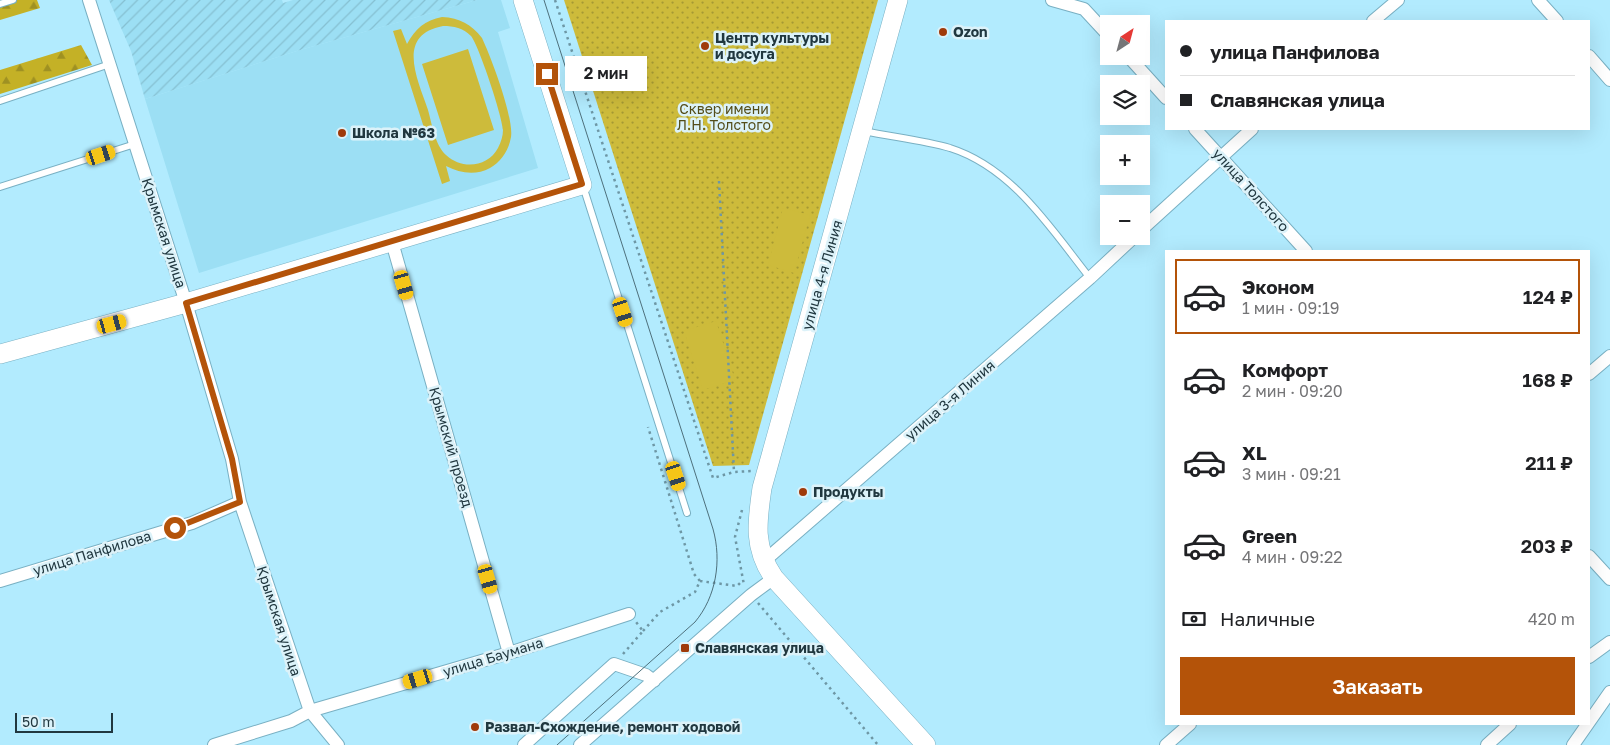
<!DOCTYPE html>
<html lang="ru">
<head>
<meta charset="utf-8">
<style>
  :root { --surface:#fff; --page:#f6f6f6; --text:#202124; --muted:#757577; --line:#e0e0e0; --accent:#b45309 }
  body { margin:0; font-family:"Golos Text",sans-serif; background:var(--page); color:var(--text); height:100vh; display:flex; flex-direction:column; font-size:19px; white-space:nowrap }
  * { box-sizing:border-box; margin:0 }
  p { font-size:16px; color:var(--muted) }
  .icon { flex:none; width:28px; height:28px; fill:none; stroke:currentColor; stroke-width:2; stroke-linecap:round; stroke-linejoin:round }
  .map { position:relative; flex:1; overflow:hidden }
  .panel { position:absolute; left:1165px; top:250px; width:425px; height:475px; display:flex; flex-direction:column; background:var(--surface); border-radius:0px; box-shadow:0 5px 20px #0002 }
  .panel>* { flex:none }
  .banner { position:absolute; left:1165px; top:20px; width:425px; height:110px; border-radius:0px; box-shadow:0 5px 20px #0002; display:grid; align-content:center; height:110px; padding:0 15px; background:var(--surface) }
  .needle { width:32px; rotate:36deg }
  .controls { position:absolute; left:1100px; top:15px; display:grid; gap:10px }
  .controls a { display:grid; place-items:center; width:50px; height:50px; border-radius:0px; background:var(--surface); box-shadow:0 5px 20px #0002; font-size:25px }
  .scale { position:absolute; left:15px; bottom:12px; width:98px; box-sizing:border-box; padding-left:5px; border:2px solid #20373f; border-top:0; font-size:14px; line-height:18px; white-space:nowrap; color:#20373f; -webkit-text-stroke:4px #dcf2f9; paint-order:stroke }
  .end { position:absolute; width:22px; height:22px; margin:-11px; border:6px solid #b45309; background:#fff; box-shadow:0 0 0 2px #fff }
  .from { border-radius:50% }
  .bubble { position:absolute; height:35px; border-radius:0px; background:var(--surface); box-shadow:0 5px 20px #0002; font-size:16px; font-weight:600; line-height:35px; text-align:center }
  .car { position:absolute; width:15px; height:30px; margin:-15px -8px; border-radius:6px; box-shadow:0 0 4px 1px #0007; background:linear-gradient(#f5c518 24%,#345 0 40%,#f5c518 0 76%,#345 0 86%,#f5c518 0) }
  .banner b { display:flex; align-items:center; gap:18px; height:48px; font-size:19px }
  .banner b+b { border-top:1px solid var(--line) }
  .banner i { width:12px; height:12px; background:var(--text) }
  ul { padding:9px 0 0; list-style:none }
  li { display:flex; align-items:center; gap:15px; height:75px; margin:0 10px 8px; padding:0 5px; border:2px solid transparent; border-radius:0px }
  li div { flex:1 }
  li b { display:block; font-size:19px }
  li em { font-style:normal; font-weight:600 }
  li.active { border-color:var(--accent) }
  li>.icon { width:45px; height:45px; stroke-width:1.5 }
  .pay { display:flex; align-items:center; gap:12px; height:55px; padding:0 15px; font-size:19px }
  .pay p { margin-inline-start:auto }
  .primary-button { display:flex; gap:10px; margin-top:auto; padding:10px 15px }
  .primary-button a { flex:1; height:58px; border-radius:0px; background:var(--accent); color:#fff; font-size:20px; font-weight:600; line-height:58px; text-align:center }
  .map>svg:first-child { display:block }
</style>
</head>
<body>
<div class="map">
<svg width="1610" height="745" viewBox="0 0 1610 745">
  <defs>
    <pattern id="industrial-furrows" width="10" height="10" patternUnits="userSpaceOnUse" patternTransform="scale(1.25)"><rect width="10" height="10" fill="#9cdff4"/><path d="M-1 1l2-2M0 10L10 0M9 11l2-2" fill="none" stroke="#86c0d2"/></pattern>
    <pattern id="forest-firs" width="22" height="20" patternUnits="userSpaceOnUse" patternTransform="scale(1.25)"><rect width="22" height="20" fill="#c4b126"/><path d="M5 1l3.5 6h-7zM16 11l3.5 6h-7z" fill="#9f9122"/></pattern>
    <pattern id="park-dots" width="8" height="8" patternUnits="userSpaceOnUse" patternTransform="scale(1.25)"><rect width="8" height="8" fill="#cdbb3b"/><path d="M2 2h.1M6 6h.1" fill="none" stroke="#a69933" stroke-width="1.8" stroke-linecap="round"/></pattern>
  </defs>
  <rect width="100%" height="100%" fill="#b2ebfe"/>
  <path fill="#9cdff4" d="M477 0H501L510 28 498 32 538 168 199 273 145 99 300 50Z"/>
  <path fill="url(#industrial-furrows)" d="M109 0H282L283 3 293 0H477L300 50 145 99 131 51Z"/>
  <path fill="url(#forest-firs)" d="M0 0H37L40 8 0 20Z
    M81 45 92 65 0 94V70Z"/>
  <path fill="url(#park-dots)" d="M564 0H878L749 465 713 466Z"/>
  <path fill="#cdbb3b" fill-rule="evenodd" d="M442 17C460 18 471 24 482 38 491 57 514 118 511 137 509 150 501 162 490 168 475 176 460 173 446 166L450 181 442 184 393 31 401 29 407 44C415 29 425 20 442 17ZM443 26C454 26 463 28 471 36 479 46 502 115 503 130 503 136 501 142 498 148 488 167 462 170 446 155 435 145 432 124 428 110 418 80 395 35 443 26Z
    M468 49 494 130 448 145 422 64Z
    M783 208 810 215 794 273 768 265Z
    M716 321 735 380 703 390 684 331Z"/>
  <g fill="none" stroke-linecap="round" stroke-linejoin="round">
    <defs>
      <path id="lane" d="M0 4 13 0
        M0 101 110 64
        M864 131C892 137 922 140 950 148 1013 168 1051 229 1090 278
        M583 186 687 513
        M0 187 135 144"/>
      <path id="street" d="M89 0 186 303 232 459 240 502 310 711 338 745
        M1052 0 1084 9 1109 36
        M1538 0 1557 21
        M1373 21 1398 0
        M1128 56 1166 98
        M1589 56 1610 80
        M1195 129 1306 251
        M1141 230 1252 129
        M392 242 509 653
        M1589 374 1610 356
        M1589 556 1610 579
        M763 562 1090 278 1135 236
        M0 581 192 523 240 502
        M1589 657 1610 642
        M214 745 291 721 310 711 509 653 629 614
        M524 745 614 664 646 675 654 681
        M580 745 751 595 774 578
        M1166 745 1190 724
        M1487 745 1510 724
        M1573 745 1610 692"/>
      <path id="secondary" d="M898 0 762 488C757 522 753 548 774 578L926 745
        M0 354 186 303 582 185 523 0"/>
    </defs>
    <use href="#lane" stroke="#79b0c3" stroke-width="8"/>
    <use href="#street" stroke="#79b0c3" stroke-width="14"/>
    <use href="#secondary" stroke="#79b0c3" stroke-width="20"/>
    <path stroke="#6e97a5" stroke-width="2.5" stroke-dasharray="2.5 4" stroke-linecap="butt" d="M555 0 713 478 734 472 752 471
      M719 181 734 472
      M742 510 735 537 744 585
      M700 581 737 586 741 582
      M758 603 878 745
      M643 631 660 612 695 592 700 581 694 574 648 427
      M623 654 643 631 636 622"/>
    <use href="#lane" stroke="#fff" stroke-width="6"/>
    <use href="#street" stroke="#fff" stroke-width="12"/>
    <use href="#secondary" stroke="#fff" stroke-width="19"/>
    <path stroke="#4e707c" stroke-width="1" d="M544 0 713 529C722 561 716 597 695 622L557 745"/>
  </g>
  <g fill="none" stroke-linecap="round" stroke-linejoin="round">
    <path stroke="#b45309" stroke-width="6" d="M175 528 240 502 232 459 186 303 582 184 547 74"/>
  </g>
  <g fill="#9f3a0a" stroke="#dcf2f9" stroke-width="2">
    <circle cx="943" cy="32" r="5"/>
    <circle cx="705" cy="46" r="5"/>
    <circle cx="342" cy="133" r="5"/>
    <circle cx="803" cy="492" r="5"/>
    <rect x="680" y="643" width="10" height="10" rx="2.5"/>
    <circle cx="475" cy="727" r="5"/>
  </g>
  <g text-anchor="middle" stroke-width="5" stroke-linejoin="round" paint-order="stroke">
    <g font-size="14" font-weight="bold" fill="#20373f" stroke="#dcf2f9" text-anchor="start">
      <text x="953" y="37">Ozon</text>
      <text x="715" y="43">Центр культуры<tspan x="715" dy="16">и досуга</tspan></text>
      <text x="352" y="138">Школа №63</text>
      <text x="813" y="497">Продукты</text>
      <text x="695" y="653">Славянская улица</text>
      <text x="485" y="732">Развал-Схождение, ремонт ходовой</text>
    </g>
    <g font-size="14" fill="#544d19" stroke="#dcf2f9">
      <text x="724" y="114">Сквер имени<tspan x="724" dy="16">Л.Н. Толстого</tspan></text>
    </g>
    <g font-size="14" fill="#20373f" stroke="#dcf2f9">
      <text transform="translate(1251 190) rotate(48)" y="5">улица Толстого</text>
      <text transform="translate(164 233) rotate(72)" y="5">Крымская улица</text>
      <text transform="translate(822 275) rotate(-74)" y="5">улица 4-я Линия</text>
      <text transform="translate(950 400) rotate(-41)" y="5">улица 3-я Линия</text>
      <text transform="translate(451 447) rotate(74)" y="5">Крымский проезд</text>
      <text transform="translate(92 553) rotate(-17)" y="5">улица Панфилова</text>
      <text transform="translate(279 621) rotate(72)" y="5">Крымская улица</text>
      <text transform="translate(493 657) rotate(-17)" y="5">улица Баумана</text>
    </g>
  </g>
</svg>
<div class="controls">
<a><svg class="needle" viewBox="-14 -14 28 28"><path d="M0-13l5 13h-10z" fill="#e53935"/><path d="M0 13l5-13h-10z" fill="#757577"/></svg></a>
<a><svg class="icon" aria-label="layers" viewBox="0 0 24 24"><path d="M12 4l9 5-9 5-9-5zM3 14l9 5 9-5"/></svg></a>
<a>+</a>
<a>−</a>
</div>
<div class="scale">50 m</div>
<i class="end from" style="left:175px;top:528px"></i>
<i class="end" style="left:547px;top:74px"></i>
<div class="bubble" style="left:565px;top:56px;width:82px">2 мин</div>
<i class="car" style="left:101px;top:155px;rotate:72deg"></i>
<i class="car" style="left:404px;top:285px;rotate:164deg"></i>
<i class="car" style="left:623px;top:312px;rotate:162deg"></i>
<i class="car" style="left:112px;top:324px;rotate:75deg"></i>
<i class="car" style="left:676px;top:476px;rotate:162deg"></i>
<i class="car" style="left:488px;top:579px;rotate:164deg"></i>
<i class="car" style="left:418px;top:679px;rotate:253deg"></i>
<div class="banner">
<b><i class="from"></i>улица Панфилова</b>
<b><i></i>Славянская улица</b>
</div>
<section class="panel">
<ul>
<li class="active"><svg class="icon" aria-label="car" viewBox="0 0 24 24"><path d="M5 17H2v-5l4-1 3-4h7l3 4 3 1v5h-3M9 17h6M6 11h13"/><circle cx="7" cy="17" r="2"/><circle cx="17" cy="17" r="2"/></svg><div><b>Эконом</b><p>1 мин · 09:19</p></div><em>124 ₽</em></li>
<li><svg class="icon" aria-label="car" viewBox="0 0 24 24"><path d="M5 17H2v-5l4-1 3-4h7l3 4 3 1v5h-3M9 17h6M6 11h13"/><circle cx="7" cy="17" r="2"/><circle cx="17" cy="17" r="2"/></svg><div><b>Комфорт</b><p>2 мин · 09:20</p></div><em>168 ₽</em></li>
<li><svg class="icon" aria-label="car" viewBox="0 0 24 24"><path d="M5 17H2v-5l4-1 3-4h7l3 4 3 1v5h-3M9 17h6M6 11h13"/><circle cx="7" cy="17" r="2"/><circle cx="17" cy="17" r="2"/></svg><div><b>XL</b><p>3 мин · 09:21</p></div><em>211 ₽</em></li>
<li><svg class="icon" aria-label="car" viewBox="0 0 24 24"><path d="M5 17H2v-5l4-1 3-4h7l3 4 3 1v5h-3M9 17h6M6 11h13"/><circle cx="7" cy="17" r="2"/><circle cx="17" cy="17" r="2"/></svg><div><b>Green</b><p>4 мин · 09:22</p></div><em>203 ₽</em></li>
</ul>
<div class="pay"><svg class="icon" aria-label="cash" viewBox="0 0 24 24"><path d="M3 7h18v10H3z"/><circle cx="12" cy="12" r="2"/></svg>Наличные<p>420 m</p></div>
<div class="primary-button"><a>Заказать</a></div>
</section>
</div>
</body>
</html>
